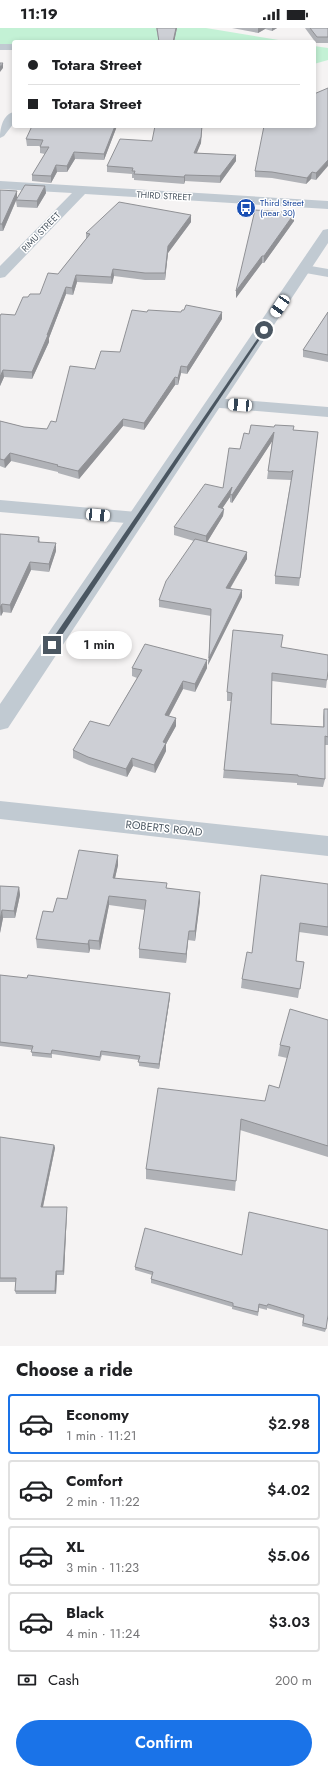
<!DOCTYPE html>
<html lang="en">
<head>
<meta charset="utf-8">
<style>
  :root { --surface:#fff; --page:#f2f2f2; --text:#202124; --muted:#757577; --line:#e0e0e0; --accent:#1a73e8 }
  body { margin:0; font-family:Jost,sans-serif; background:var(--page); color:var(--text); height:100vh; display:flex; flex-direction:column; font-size:15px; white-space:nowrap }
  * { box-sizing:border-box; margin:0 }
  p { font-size:13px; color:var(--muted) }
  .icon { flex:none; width:22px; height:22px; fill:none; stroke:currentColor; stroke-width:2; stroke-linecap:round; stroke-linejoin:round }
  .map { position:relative; height:1318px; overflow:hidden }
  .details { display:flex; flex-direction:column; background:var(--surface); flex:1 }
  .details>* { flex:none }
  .banner { position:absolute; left:12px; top:12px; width:304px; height:88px; border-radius:4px; box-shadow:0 2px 6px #0003; display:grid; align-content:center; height:88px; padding:0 16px; background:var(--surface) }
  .end { position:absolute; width:18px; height:18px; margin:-9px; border:5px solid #4a5661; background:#fff; box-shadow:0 0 0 2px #fff }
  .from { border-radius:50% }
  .bubble { position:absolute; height:28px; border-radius:14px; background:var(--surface); box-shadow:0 2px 6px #0003; font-size:13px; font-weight:600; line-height:28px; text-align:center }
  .car { position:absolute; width:12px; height:24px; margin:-12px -6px; border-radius:5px; box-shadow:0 0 3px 1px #0007; background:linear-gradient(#fff 24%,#345 0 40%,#fff 0 76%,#345 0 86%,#fff 0) }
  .banner b { display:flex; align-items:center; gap:14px; height:38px; font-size:15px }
  .banner b+b { border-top:1px solid var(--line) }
  .banner i { width:10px; height:10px; background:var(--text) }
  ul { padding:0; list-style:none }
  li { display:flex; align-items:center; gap:12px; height:60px; margin:0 8px 6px; padding:0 8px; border:2px solid var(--line); border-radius:4px }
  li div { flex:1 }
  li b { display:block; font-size:15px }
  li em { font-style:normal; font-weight:600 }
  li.selected { border-color:var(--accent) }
  li>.icon { width:36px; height:36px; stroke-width:1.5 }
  h2 { padding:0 16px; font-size:18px; line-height:48px }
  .pay { display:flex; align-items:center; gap:10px; height:44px; padding:0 16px; font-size:15px }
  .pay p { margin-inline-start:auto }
  .button { display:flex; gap:8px; margin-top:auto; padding:8px 16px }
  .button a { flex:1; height:46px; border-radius:24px; background:var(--accent); color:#fff; font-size:16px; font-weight:600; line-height:46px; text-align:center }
  .status { display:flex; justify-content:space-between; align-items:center; height:28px; padding:0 20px; background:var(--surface); direction:ltr }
  .status svg { height:11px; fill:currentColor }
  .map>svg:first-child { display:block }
</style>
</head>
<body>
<div class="status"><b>11:19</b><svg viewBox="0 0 49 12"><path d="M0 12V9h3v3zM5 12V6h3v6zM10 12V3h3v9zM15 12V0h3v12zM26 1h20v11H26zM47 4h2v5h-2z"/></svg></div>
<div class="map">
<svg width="328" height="1318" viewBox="0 0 328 1318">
  <rect width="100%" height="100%" fill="#f5f3f3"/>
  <path fill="#c3f1d5" d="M0 0H206L291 14H14V17L0 16Z
    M314 18 328 20V32L314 36Z"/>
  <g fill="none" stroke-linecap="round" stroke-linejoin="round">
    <path fill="#c1cad2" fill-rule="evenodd" d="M0 16H14V22H0Z
      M14 84V95L4 108 0 110C0 100 3 86 14 84Z
      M0 153 328 173V181L85 166 5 249 0 250V238L72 165 0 161Z
      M305 237 328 241V249L300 244 298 241 300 238Z
      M215 370 328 379V389L209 379 207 375 209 371Z
      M0 472 137 484 144 486 146 490 144 494 137 496 0 484Z
      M0 773 328 808V828L0 791Z"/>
    <path fill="#c1cad2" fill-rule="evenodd" d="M328 201V215L8 700 0 702V676L321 205 323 202Z"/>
  </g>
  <path fill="#b0b2b7" d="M156 0H177L174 14H159Z
    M232 0H277L272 3 265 1 258 5Z
    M305 0H328V15H316Z
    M328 60 316 152 311 151 306 156 272 150 255 149V143Z
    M117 98 104 132 75 131 67 144H57L51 155 32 153V147L45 126 40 125V118H27L26 111Z
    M202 98 201 115 196 125 236 127V133L220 155 185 153 184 156 134 152V150H132V146L107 144V138Z
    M45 158 46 165 37 180 17 179 16 173 3 203H0V162L17 163V170Z
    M285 185 294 186V193L264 235H262L236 270V263Z
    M191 187V194L168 225 165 252H145L114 248 112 256 77 254 73 267 66 266 49 310V314L32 351 4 349 0 358V288L15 287 28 269 40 266 58 246 86 211V205Z
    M328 284V334L303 329V322Z
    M222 291 187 346 181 345 178 357H175L144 402 123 398 79 451 58 445V444L11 433 5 440 0 438V393L24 399 47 401 56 394 95 341 120 324Z
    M293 402 318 404 299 558 275 556V548L291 451V452L267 451 272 413 232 475 230 474V469L222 480 224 481 223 488 207 514 247 524V531L230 561 242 569 208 637 211 588 159 579V572L194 513 174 507V499L223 460 240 421 249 406Z
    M0 506 39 509 40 514 56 523 49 544 31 542 11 585 3 584 1 588 0 587Z
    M282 619 328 643 326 660 272 653 271 696 323 699V689L324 681H328V717H325V751L323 759 297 757V755L223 750 231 673H227V664Z
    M207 632V640L195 664 183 661 169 688 176 698 166 716V723L155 745 133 738 127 749 89 737 73 730V722L109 698 137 650 132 648V640Z
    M118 827V837L115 850 167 860 200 873 195 913 188 912 186 935 139 930V921L145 882 109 877 100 922 90 921 89 925 37 920 36 911 53 884 67 871Z
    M328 856V908L299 904 296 933 304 934 298 970 241 960 242 951 252 925Z
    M0 858 19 859 20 867 15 890H3L0 905Z
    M0 947 170 969 159 1041 139 1038V1032L102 1027 100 1033 52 1026V1030L32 1028V1022L0 1018Z
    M328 992V1129L240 1102 235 1163 146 1151V1141L265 1073 279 1060 287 1030 278 1028 280 1017Z
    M0 1109 54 1117 55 1120 43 1179 67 1182 64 1247H57L56 1266H16L15 1263 16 1254H0Z
    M242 1227 326 1301 325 1304 302 1298 303 1290 267 1280V1282L259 1280 258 1288 232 1281V1279L151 1255V1251L152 1247 135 1242V1239Z"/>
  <path fill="#909195" d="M176 0H177L174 14H173Z
    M258 0H266L265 1 258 5Z
    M272 0H277L272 3Z
    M3 35V40L0 44V39Z
    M115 98H117L104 132V126Z
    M202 98 201 115 194 132V125Z
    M74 124 75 131 67 144V138Z
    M236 127V133L220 155V148Z
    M328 132V138L316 152V145Z
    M56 137 57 144 51 155V148Z
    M312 144 311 151 306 156 307 150Z
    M185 147V153L184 156V149Z
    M45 158 46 165 37 180V173Z
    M17 163V170L3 203 2 196Z
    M294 186V193L264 235V228Z
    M191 187V194L168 225 165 252V245L168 218Z
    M262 228V235L236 270V263Z
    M113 241 114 248 112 256 111 249Z
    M76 247 77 254 73 267 72 260Z
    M66 259V266L49 310V314L32 351V344Z
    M222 284V291L187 346V339Z
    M181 338V345L178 357V350Z
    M3 342 4 349 0 358V349Z
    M175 349V357L144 402V395Z
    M123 391V398L79 451 78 443Z
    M274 404 273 412 232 475V467Z
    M10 425 11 433 5 440 4 432Z
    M232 459 230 469 218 487V479Z
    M224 481 223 488 206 516V508Z
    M56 515V523L49 544V536Z
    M247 524V531L226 567V560Z
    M30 534 31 542 11 585 10 577Z
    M242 562V569L208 637 209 630Z
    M2 576 3 584 1 588 0 579Z
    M207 632V640L195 664V656Z
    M183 653V661L165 695V687Z
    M176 690V698L166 716V723L155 745 154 737 163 714Z
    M132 730 133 738 127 749 126 741Z
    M118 827V837L113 859V850Z
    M19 859 20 867 15 890 14 883Z
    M200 864V873L195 913V903Z
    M109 868V877L100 922 99 913Z
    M2 882 3 890 0 905V892Z
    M189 903 188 912 186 935V926Z
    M89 912 90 921 89 925 88 916Z
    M170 965V969L159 1041V1036Z
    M54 1117 55 1120 42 1183 41 1179Z
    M67 1179V1182L64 1247 63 1243Z
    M56 1243 57 1247 56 1266 55 1263Z"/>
  <path fill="#cdcfd5" stroke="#909195" d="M157 0H176L173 14H159Z
    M310 0H328V9H317Z
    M0 35H3L0 39Z
    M328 60V132L316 145 312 144 307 150 272 144 255 143 264 98H314V66Z
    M32 98H115L104 126 74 124 67 138 56 137 51 148 32 147 49 119H40L43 112 26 111Z
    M155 98H202L201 109 194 125 236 127 220 148 185 147 184 149 134 146 135 143H132L133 140 107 138 120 111 152 113Z
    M25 157 45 158 37 173 16 172Z
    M0 162 17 163 2 196H0Z
    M119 174 191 187 168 218 165 245H145L113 241 111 249 76 247 72 260 66 259 47 307H48L32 344 3 342 0 349V288L1 286 15 287 23 269H28L30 266H40L48 245 58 246 90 206 86 205Z
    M255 182 286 184 285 185 294 186 264 228H262L236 263Z
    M186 277 222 284 187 339 181 338 178 350 175 349 144 395 123 391 78 443 57 438 58 437 10 425 4 432 0 431V393L24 399 47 401 51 393 56 394 70 338 95 341 101 323 120 324 132 282 147 284 148 282 181 284 182 282H184Z
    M328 284V327L303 322Z
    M251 397 274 399 275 397 294 398 293 402 318 404 300 550 275 548 293 442 291 444 268 443 274 404 232 467 230 466 232 459 218 479 224 481 206 508 174 499 205 456 223 460 229 420 240 421 244 405 249 406Z
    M0 506 39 509 38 514 56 515 49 536 30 534 10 577 2 576 0 579Z
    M195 511 247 524 226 560 242 562 209 630 211 581 159 572 166 553Z
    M233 602 283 607 281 619 328 627V643L327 652 272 645 271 696 324 699V681H328V709L325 708V751L298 748V747L224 742 232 665 227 664Z
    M145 616 207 632 195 656 183 653 165 687 176 690 163 714 166 715 154 737 132 730 126 741 88 729 73 722 90 693 109 698 142 642 132 640Z
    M79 822 118 827 113 850 167 855 166 860 200 864 195 903H189L186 926 139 921 146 872 109 868 99 913 89 912 88 916 36 911 43 883 53 884 57 870 67 871Z
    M261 847 328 856V899L300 895 296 933 304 934 300 961 242 951 247 924 252 925Z
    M0 858 19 859 14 883 2 882 0 892Z
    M0 947 27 950 28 947 170 965 159 1036 138 1034 140 1028 101 1023 100 1029 52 1022 51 1026 31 1024 33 1018 0 1014Z
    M290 981 328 992V1118L241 1091 236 1153 146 1141 158 1060 265 1073 269 1057 279 1060 290 1019 280 1017Z
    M0 1109 54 1117 41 1179H67L63 1243H56L55 1263H15L16 1250H0Z
    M249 1184 328 1202V1287L326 1301 303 1295 304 1287 268 1276 267 1278 259 1276 258 1284 233 1278V1275L151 1251 153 1244 135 1239 145 1200 242 1227Z"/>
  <path fill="#4a5661" d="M264 301 266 302 54 619H49V616Z"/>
  <defs>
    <symbol id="bus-disc" viewBox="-11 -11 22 22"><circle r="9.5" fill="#1a4fb4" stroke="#fff"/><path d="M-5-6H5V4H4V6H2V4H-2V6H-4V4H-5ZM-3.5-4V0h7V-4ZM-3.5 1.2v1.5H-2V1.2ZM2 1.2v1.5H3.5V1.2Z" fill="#fff"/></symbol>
  </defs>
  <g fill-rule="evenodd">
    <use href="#bus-disc" x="235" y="169" width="22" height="22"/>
  </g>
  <g text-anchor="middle" stroke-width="3" stroke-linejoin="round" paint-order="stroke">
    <g font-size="9" fill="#4a5661" stroke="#fff">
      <text transform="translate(164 168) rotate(3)" y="3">THIRD STREET</text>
      <text transform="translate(41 204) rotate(-46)" y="3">RIMU STREET</text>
    </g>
    <g font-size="9" fill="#164399" stroke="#fff" text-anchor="start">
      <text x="260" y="178">Third Street<tspan x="260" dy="10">(near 30)</tspan></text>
    </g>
    <g font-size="11" fill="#4a5661" stroke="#fff">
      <text transform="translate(164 800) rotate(6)" y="4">ROBERTS ROAD</text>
    </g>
  </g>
</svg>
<i class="end from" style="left:264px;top:302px"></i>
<i class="end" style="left:52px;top:617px"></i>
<div class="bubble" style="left:66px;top:603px;width:66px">1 min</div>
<i class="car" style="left:280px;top:278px;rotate:214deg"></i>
<i class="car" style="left:240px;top:377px;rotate:274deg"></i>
<i class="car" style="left:98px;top:487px;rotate:95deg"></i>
<div class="banner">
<b><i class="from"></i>Totara Street</b>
<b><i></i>Totara Street</b>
</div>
</div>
<section class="details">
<h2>Choose a ride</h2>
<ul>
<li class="selected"><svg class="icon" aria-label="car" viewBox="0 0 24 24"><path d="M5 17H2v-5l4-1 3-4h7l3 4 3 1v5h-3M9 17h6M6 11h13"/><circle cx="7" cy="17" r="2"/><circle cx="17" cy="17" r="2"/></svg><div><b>Economy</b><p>1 min · 11:21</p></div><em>$2.98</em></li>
<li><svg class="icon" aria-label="car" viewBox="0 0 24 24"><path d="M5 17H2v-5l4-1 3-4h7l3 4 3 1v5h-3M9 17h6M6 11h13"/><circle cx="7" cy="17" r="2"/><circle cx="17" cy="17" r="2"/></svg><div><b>Comfort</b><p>2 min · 11:22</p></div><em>$4.02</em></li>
<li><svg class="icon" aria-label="car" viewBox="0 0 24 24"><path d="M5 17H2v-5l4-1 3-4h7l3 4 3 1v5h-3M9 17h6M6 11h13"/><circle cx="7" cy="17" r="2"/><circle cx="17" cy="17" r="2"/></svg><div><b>XL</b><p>3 min · 11:23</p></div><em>$5.06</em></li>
<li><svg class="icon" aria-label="car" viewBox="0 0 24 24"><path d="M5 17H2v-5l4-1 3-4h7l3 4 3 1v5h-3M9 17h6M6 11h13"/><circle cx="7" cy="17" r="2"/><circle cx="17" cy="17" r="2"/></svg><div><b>Black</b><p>4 min · 11:24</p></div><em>$3.03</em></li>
</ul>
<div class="pay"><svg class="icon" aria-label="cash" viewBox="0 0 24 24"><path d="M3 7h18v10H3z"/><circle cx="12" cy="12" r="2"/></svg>Cash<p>200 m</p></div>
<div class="button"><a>Confirm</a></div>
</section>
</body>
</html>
